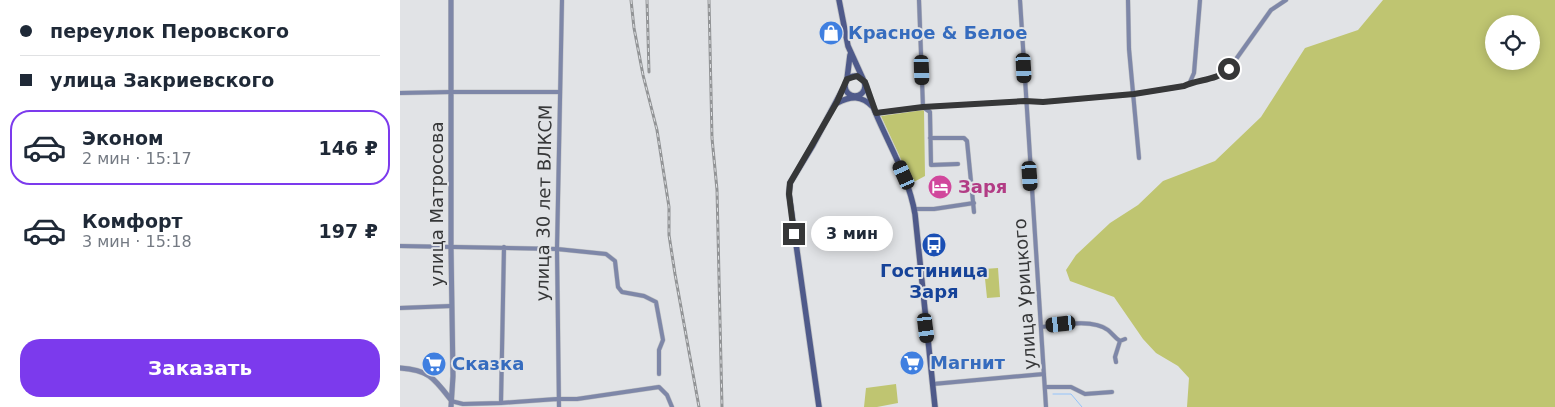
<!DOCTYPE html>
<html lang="ru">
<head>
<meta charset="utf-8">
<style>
  :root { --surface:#fff; --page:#f6f6f7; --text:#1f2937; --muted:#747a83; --line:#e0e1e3; --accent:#7c3aed }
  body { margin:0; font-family:"DejaVu Sans",sans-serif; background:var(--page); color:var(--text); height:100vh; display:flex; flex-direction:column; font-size:19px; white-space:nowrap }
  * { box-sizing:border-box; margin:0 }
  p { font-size:16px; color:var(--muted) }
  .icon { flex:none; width:28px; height:28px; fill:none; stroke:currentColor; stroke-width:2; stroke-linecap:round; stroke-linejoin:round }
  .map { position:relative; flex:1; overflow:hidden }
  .side { display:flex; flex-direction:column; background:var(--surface); width:400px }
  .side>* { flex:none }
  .top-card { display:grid; align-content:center; height:110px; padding:0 20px; background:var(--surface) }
  .tools { position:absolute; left:1085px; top:15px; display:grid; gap:10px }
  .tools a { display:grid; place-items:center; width:55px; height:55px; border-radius:50%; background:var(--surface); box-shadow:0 2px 12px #0003; font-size:25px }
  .end { position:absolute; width:22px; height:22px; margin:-11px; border:6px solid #363738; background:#fff; box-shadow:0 0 0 2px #fff }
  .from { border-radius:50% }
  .bubble { position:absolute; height:35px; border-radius:18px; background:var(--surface); box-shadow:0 2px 12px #0003; font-size:16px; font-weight:800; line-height:35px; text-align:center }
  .car { position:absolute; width:15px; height:30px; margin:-15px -8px; border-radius:6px; box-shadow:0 0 4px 1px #0007; background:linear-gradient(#222 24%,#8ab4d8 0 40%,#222 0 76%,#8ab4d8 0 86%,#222 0) }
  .top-card b { display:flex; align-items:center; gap:18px; height:48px; font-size:19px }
  .top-card b+b { border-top:1px solid var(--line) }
  .top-card i { width:12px; height:12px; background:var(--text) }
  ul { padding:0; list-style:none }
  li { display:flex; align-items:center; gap:15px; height:75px; margin:0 10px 8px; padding:0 10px; border:2px solid transparent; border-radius:20px }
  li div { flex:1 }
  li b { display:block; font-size:19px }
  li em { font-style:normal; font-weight:800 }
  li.selected { border-color:var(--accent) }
  li>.icon { width:45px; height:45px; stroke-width:1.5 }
  .primary-button { display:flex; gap:10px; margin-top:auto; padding:10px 20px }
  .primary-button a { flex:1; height:58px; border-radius:20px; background:var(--accent); color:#fff; font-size:20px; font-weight:800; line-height:58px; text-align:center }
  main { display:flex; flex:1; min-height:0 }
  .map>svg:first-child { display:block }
</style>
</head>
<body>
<main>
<section class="side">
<div class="top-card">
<b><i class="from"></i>переулок Перовского</b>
<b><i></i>улица Закриевского</b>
</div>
<ul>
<li class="selected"><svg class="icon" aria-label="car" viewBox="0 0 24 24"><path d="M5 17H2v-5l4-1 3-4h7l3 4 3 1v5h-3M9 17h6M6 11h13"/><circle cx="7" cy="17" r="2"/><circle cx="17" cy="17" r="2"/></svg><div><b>Эконом</b><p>2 мин · 15:17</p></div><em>146 ₽</em></li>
<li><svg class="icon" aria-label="car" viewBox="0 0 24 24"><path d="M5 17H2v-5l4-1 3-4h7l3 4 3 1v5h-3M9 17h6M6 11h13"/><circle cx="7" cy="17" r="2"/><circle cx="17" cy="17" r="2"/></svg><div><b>Комфорт</b><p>3 мин · 15:18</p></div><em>197 ₽</em></li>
</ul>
<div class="primary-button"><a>Заказать</a></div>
</section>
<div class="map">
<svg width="1155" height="407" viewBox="0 0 1155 407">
  <rect width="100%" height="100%" fill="#e1e3e6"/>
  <path fill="#bfc571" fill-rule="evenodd" d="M983 0H1155V407H787L789 378 778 366 756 353 743 339 714 297 670 281 666 270 676 255 710 223 738 205 763 181 815 161 861 117 905 48 958 30ZM1094 24H1131V61H1094Z
    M524 110 525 176 512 183 481 116Z
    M598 268 600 297 587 298 584 269Z
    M496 384 498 403 477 407H464L466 388Z"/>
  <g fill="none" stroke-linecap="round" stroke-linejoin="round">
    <path stroke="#94c3fa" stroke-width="1" d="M653 394H671L682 407"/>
    <defs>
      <path id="minor" d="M519 0 523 107 530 112 531 165 558 164
        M620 0 646 407
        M728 0 729 49 739 158
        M790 82 794 73 800 0
        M0 93 51 92H159
        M476 113 523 107 625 101 643 102 734 94 784 86C798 79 816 81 829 69L871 10 886 0
        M530 138H564L567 141 574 212
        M514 209H534L574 203
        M0 246 157 249 206 254 215 261 218 287 222 292 244 296 256 302 263 340 259 350V374
        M0 308 51 306
        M641 327C659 325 693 318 708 330 712 333 715 338 720 341L725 339
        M716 362 715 357 720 341
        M533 384 644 374
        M645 387H671L685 394 712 392
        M51 401 63 404 101 403 157 399H177L259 387 267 395 272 407
        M101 403 104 247
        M159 407 157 249 162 0"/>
      <path id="tertiary" d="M0 368C29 370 34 378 51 400
        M51 407 53 376 51 248V0"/>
      <path id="secondary" d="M439 0 448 46 463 79
        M445 86a10 10 0 1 1 20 0a10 10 0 1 1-20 0Z
        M447 79 450 55
        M466 85C469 95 472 105 476 114 490 147 509 178 515 214L535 407
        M437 103C451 96 461 95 473 107
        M419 407 389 194 390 183 413 145 445 85"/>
    </defs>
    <use href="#minor" stroke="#bfc1c3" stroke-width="5"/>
    <use href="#tertiary" stroke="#bfc1c3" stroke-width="6"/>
    <use href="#secondary" stroke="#bfc1c3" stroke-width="7"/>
    <use href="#minor" stroke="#7e87a8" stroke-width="4"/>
    <use href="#tertiary" stroke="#7e87a8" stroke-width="5"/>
    <use href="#secondary" stroke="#4f5a8a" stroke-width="5.5"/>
    <defs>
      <path id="rail" d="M231 0 234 28 243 75 257 130 269 207V235L275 274 299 407
        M247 0 249 72
        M309 0 312 138 317 190 322 407"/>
    </defs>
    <use href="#rail" stroke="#929496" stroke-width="3"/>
    <use href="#rail" stroke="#e1e3e6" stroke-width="1" stroke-dasharray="4" stroke-linecap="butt"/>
  </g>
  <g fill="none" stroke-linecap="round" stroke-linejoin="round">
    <path stroke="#363738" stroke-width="6" d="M394 234 389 194 390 183 437 102 447 79 457 76 465 82 476 113 523 107 625 101 643 102 734 94 784 86C798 79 816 81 829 69"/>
  </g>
  <defs>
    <symbol id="shop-disc" viewBox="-11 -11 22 22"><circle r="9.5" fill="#3f7fe0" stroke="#e1e3e6"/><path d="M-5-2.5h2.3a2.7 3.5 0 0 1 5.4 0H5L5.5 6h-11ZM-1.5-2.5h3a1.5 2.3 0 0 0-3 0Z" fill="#fff"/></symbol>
    <symbol id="hotel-disc" viewBox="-11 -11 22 22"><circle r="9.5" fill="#d1479c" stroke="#e1e3e6"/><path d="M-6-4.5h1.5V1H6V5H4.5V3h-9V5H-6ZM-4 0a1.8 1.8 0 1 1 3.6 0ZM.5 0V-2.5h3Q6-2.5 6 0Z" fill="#fff"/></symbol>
    <symbol id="bus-disc" viewBox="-11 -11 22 22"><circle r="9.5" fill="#1a4fb4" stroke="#e1e3e6"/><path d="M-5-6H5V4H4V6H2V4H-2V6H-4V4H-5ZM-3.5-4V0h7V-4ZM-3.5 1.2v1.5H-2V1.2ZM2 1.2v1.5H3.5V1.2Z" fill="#fff"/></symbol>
    <symbol id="supermarket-disc" viewBox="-11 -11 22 22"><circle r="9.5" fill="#3f7fe0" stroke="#e1e3e6"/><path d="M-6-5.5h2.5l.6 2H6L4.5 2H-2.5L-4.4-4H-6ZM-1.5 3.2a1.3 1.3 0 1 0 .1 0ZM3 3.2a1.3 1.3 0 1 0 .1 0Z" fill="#fff"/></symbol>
  </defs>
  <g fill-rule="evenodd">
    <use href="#shop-disc" x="417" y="19" width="28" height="28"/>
    <use href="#hotel-disc" x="526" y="173" width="28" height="28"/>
    <use href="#bus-disc" x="520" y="231" width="28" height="28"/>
    <use href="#supermarket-disc" x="498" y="349" width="28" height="28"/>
    <use href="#supermarket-disc" x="20" y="350" width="28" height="28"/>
  </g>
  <g text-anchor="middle" stroke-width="4" stroke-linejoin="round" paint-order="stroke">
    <g font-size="18" font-weight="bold" fill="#366cbe" stroke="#e1e3e6" text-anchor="start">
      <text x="448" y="39">Красное &amp; Белое</text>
      <text x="530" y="369">Магнит</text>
      <text x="52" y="370">Сказка</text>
    </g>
    <g font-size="18" font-weight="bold" fill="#b23c85" stroke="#e1e3e6" text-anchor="start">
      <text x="558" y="193">Заря</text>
    </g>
    <g font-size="18" fill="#363738" stroke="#e1e3e6">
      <text transform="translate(144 203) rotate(-89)" y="6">улица 30 лет ВЛКСМ</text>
      <text transform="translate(37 204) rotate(-90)" y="6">улица Матросова</text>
      <text transform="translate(625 294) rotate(-94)" y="6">улица Урицкого</text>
    </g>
    <g font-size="18" font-weight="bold" fill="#164399" stroke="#e1e3e6">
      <text x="534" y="277">Гостиница<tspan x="534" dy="21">Заря</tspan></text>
    </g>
  </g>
</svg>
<div class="tools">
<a><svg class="icon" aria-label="locate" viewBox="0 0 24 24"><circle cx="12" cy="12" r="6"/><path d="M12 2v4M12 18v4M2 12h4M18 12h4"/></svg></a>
</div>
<i class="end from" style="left:829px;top:69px"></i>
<i class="end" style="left:394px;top:234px"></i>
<div class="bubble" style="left:411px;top:216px;width:82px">3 мин</div>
<i class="car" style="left:624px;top:68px;rotate:177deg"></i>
<i class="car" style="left:522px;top:70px;rotate:178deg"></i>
<i class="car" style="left:504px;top:175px;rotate:336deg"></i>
<i class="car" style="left:630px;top:176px;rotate:176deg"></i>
<i class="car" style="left:661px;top:324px;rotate:264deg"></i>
<i class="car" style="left:526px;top:328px;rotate:173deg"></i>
</div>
</main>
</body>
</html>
